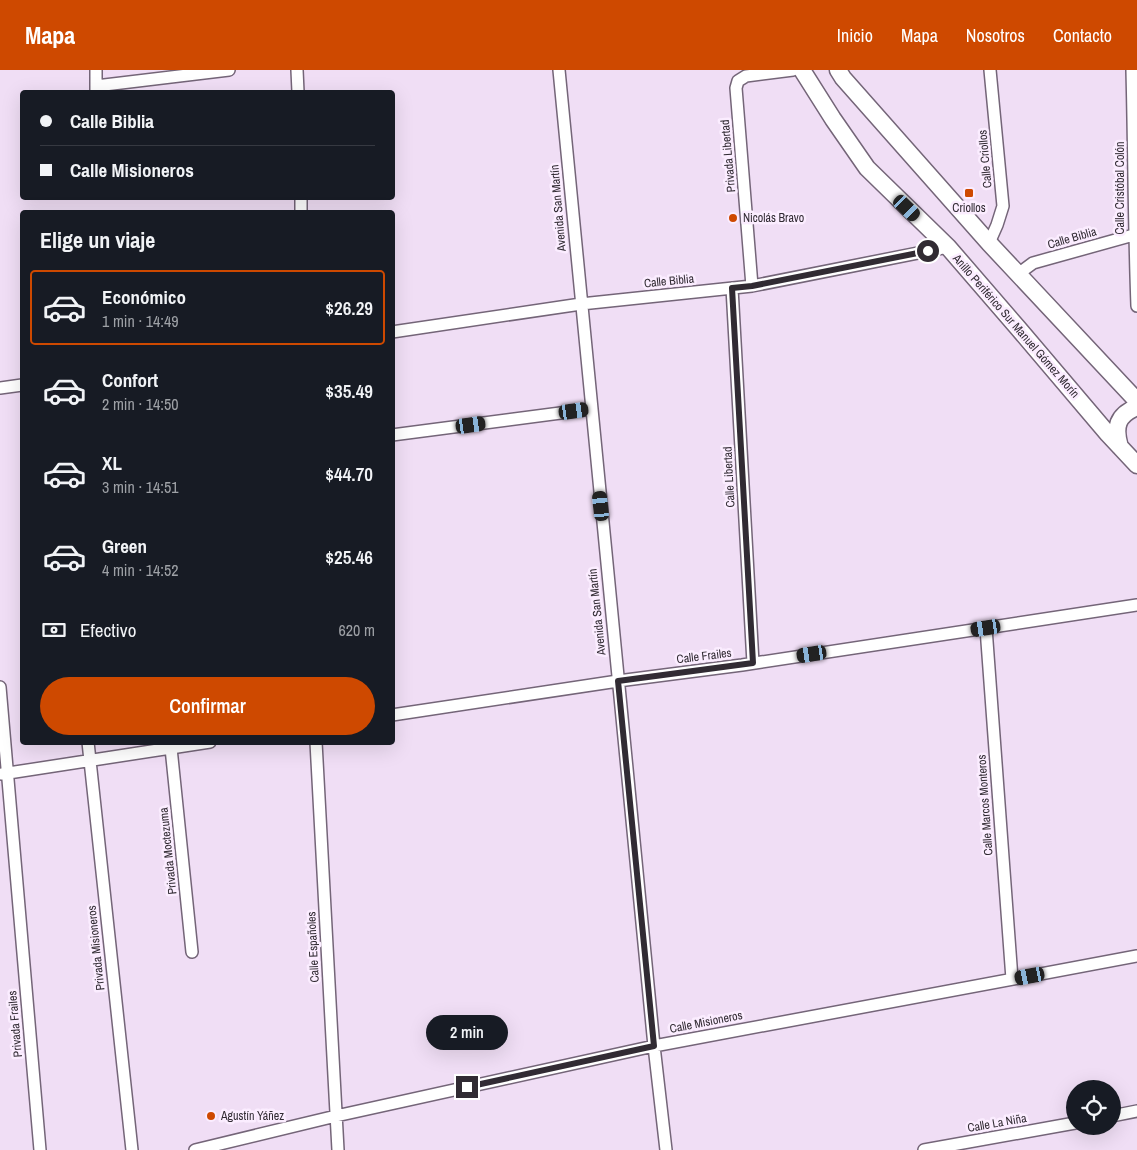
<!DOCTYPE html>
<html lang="es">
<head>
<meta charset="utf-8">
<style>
  :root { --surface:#171b24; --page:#20242c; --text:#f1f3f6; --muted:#9ea1a6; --line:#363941; --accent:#ce4900 }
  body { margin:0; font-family:"Archivo Narrow",sans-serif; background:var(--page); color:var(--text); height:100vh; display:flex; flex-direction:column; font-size:19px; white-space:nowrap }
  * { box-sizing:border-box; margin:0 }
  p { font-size:16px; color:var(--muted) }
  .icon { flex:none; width:28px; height:28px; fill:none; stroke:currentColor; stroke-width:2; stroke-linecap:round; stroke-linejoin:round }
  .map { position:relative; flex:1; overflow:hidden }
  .side { position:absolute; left:20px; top:140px; width:375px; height:535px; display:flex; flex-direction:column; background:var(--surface); border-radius:5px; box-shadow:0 5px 20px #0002 }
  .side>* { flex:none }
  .hud { position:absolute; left:20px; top:20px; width:375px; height:110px; border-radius:5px; box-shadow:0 5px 20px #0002; display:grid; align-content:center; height:110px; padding:0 20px; background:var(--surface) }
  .controls { position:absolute; left:1066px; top:1010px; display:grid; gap:10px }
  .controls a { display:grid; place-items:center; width:55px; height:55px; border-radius:50%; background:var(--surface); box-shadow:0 5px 20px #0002; font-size:25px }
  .end { position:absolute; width:22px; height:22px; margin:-11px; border:6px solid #312b33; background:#fff; box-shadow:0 0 0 2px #fff }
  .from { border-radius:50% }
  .bubble { position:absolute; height:35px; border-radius:18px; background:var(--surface); box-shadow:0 5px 20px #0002; font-size:16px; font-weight:600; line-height:35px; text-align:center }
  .car { position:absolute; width:15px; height:30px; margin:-15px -8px; border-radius:6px; box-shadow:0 0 4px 1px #0007; background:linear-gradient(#222 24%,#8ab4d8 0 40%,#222 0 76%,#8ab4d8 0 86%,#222 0) }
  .hud b { display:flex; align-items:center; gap:18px; height:48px; font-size:19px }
  .hud b+b { border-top:1px solid var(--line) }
  .hud i { width:12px; height:12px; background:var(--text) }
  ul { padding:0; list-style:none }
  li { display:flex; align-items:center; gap:15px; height:75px; margin:0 10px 8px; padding:0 10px; border:2px solid transparent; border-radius:5px }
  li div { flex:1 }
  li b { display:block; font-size:19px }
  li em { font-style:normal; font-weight:600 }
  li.current { border-color:var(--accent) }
  li>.icon { width:45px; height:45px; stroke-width:1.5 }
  h2 { padding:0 20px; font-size:22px; line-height:60px }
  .pay { display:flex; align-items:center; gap:12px; height:55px; padding:0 20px; font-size:19px }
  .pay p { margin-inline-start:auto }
  .button { display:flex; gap:10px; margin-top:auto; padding:10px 20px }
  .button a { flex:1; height:58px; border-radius:30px; background:var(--accent); color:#fff; font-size:20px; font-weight:600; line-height:58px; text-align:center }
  header { display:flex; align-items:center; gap:30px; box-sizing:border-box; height:70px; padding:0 25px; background:var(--accent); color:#fff }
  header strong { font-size:24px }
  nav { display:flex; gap:28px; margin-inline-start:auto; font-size:18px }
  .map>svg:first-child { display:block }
</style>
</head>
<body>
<header>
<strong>Mapa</strong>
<nav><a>Inicio</a><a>Mapa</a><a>Nosotros</a><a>Contacto</a></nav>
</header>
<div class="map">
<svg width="1137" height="1080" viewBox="0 0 1137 1080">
  <rect width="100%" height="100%" fill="#f0def5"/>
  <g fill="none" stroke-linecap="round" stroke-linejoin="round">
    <defs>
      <path id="street" d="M96 0V22
        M297 0 298 22
        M559 0 654 976 666 1080
        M1132 0C1134 79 1134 157 1137 236
        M96 16 229 0
        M301 128V142
        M989 173 997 155 1003 136 990 0
        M1018 204 1033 193 1137 164
        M752 216 736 18 738 11 746 6 793 0
        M732 218 753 593
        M392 262 581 234 752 216 948 177
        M0 318 22 315
        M392 365 591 339
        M986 558 1012 909
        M0 617 40 1080
        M392 645 618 611 742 595 1137 535
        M88 672 132 1080
        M316 672 338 1080
        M171 678 192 882
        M2 704 210 672
        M1112 1046 1137 1041
        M195 1080 336 1046 654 976 1137 886
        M924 1080 1075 1053"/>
      <path id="secondary" d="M802 0 833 49 867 98 948 177 1018 258 1108 364 1137 395
        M838 0 843 8 989 173 1137 331
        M1120 377C1114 357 1117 345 1137 337"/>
    </defs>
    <use href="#street" stroke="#746578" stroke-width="14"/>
    <use href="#secondary" stroke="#746578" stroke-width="19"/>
    <use href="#street" stroke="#fff" stroke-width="11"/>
    <use href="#secondary" stroke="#fff" stroke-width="16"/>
  </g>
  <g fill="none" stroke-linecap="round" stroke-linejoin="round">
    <path stroke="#312b33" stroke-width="6" d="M467 1017 654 976 618 611 753 593 732 218 752 216 928 181"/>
  </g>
  <g fill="#ce4900" stroke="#fbedff" stroke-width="2">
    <rect x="964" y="118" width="10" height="10" rx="2.5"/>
    <circle cx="733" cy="148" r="5"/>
    <circle cx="211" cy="1046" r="5"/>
  </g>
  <g text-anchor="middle" stroke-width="5" stroke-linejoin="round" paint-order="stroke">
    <g font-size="12" fill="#312b33" stroke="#fbedff">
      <text transform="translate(728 86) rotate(-95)" y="4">Privada Libertad</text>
      <text transform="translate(985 89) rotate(-95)" y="4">Calle Criollos</text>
      <text transform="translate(1120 118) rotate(-90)" y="4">Calle Cristóbal Colón</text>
      <text transform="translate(558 138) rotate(-95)" y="4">Avenida San Martín</text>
      <text transform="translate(1072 168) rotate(-16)" y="4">Calle Biblia</text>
      <text transform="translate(669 211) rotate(-6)" y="4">Calle Biblia</text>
      <text transform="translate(1016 256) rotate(49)" y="4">Anillo Periférico Sur Manuel Gómez Morín</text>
      <text transform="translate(729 407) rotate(-93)" y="4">Calle Libertad</text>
      <text transform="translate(597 542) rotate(-96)" y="4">Avenida San Martín</text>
      <text transform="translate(704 586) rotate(-7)" y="4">Calle Frailes</text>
      <text transform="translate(985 735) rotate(-94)" y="4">Calle Marcos Monteros</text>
      <text transform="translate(168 781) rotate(-96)" y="4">Privada Moctezuma</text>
      <text transform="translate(313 877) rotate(-93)" y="4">Calle Españoles</text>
      <text transform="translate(96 878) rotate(-96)" y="4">Privada Misioneros</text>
      <text transform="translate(706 952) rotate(-11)" y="4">Calle Misioneros</text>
      <text transform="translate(15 954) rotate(-95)" y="4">Privada Frailes</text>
      <text transform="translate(997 1053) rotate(-10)" y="4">Calle La Niña</text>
    </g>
    <g font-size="12" fill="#312b33" stroke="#fbedff" text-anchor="start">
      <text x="969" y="142" text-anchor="middle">Criollos</text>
      <text x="743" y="152">Nicolás Bravo</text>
      <text x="221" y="1050">Agustín Yáñez</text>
    </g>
  </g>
</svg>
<div class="controls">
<a><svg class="icon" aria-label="locate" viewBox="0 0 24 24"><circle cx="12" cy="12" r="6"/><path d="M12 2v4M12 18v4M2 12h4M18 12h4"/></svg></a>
</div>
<i class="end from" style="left:928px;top:181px"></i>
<i class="end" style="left:467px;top:1017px"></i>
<div class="bubble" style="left:426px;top:945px;width:82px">2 min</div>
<i class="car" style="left:907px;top:138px;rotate:134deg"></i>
<i class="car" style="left:574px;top:341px;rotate:82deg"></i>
<i class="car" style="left:471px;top:355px;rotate:82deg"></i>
<i class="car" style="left:601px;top:436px;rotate:354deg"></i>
<i class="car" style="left:986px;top:558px;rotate:261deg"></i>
<i class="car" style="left:812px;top:584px;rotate:261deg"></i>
<i class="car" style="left:1030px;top:906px;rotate:259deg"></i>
<div class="hud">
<b><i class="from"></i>Calle Biblia</b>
<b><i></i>Calle Misioneros</b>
</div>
<section class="side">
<h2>Elige un viaje</h2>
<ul>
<li class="current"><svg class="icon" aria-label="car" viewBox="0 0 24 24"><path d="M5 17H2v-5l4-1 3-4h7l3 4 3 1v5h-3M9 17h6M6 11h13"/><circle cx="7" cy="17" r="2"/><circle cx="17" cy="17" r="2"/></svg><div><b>Económico</b><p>1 min · 14:49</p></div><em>$26.29</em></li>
<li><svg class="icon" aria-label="car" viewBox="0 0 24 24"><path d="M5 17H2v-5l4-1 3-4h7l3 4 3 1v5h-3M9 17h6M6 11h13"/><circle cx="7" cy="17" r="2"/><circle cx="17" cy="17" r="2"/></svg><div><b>Confort</b><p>2 min · 14:50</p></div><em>$35.49</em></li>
<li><svg class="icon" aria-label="car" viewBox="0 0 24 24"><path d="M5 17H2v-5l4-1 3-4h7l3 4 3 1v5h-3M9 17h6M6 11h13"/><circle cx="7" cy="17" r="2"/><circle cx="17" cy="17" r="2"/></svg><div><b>XL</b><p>3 min · 14:51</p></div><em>$44.70</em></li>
<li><svg class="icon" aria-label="car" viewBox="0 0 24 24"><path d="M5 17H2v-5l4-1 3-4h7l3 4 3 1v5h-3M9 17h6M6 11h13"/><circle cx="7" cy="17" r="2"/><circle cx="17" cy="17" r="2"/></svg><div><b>Green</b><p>4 min · 14:52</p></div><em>$25.46</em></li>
</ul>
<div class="pay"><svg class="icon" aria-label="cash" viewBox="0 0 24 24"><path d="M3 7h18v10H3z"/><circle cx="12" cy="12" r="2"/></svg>Efectivo<p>620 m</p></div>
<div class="button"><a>Confirmar</a></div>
</section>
</div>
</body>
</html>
